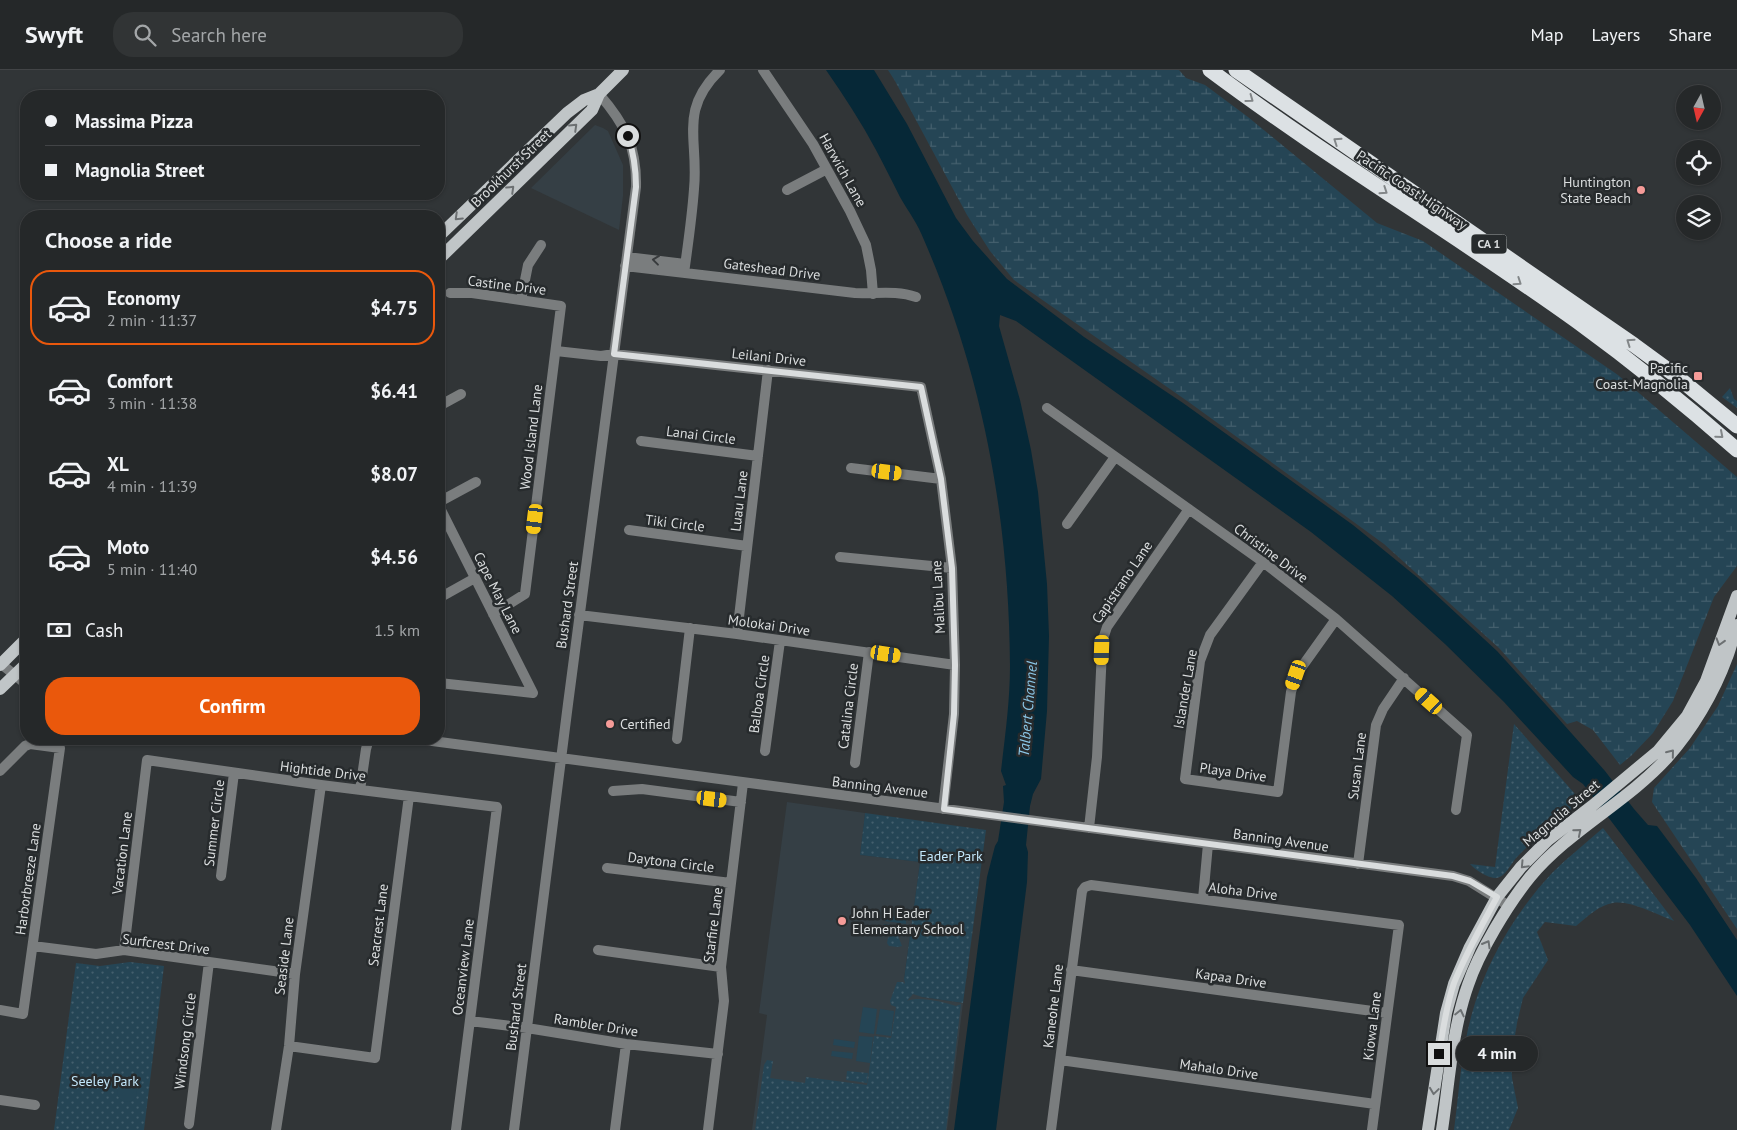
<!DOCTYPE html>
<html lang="en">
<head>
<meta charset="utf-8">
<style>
  :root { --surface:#252829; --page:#313435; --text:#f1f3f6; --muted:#a3a6a8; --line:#424446; --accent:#ea580c }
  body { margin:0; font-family:"PT Sans",sans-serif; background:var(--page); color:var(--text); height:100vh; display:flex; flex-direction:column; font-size:19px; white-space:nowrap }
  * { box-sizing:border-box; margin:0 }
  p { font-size:16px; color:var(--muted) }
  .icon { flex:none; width:28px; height:28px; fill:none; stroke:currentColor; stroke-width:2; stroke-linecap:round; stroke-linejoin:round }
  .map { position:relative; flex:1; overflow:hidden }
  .sheet { position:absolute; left:20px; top:140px; width:425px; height:535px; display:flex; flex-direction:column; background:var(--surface); border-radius:20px; box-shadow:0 1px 4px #0004,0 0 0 1px var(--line) }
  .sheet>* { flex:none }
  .banner { position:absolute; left:20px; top:20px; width:425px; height:110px; border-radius:20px; box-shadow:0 1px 4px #0004,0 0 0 1px var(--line); display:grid; align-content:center; height:110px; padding:0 25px; background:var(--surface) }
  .needle { width:32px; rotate:188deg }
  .fabs { position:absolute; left:1676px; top:15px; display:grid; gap:10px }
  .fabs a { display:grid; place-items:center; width:45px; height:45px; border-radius:50%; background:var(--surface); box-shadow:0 1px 4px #0004,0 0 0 1px var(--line); font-size:25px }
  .end { position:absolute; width:22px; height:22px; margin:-11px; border:6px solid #daddde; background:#111; box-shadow:0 0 0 2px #111 }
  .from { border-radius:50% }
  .bubble { position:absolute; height:35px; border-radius:18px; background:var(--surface); box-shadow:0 1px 4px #0004,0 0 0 1px var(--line); font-size:16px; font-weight:600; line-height:35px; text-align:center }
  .car { position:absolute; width:15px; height:30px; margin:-15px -8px; border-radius:6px; box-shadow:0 0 4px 1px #0007; background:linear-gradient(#f5c518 24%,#345 0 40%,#f5c518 0 76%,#345 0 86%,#f5c518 0) }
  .banner b { display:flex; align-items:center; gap:18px; height:48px; font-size:19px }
  .banner b+b { border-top:1px solid var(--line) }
  .banner i { width:12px; height:12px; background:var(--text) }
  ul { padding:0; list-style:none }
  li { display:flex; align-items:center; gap:15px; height:75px; margin:0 10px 8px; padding:0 15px; border:2px solid transparent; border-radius:20px }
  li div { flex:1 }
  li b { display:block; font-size:19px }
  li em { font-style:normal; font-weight:600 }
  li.selected { border-color:var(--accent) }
  li>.icon { width:45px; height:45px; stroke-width:1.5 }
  h2 { padding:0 25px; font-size:22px; line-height:60px }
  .pay { display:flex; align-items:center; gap:12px; height:55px; padding:0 25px; font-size:19px }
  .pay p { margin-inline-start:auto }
  .cta { display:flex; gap:10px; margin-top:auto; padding:10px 25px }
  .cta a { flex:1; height:58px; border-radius:20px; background:var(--accent); color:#fff; font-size:20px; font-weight:600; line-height:58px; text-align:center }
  header { display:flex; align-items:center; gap:30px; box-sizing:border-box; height:70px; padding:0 25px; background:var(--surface); border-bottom:1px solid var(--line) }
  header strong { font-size:24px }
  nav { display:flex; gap:28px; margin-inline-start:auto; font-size:18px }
  .search { width:350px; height:45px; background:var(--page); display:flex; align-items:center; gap:12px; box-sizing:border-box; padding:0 18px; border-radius:20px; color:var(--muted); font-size:19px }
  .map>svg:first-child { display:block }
</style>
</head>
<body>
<header>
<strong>Swyft</strong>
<div class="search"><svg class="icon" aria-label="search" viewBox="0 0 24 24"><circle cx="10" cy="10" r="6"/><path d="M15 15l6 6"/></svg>Search here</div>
<nav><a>Map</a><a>Layers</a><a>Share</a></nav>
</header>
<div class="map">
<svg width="1737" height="1060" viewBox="0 0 1737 1060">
  <defs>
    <pattern id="grass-dots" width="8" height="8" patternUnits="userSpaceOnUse" patternTransform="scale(1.25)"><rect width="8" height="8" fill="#254555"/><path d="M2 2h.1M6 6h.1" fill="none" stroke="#445f6d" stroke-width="1.8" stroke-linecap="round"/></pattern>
    <pattern id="wetland-marsh" width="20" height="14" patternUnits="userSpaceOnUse" patternTransform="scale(1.25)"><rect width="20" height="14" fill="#254555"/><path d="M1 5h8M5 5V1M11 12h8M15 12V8" fill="none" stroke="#445f6d"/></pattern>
  </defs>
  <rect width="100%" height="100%" fill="#313537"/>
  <path fill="#353f45" d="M595 55 603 58 608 61 623 95V126L619 160 531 118Z
    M787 732 865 743 860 785 920 792 904 909 906 916 922 927 963 933 947 1060H752L767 945 759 943Z"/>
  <path fill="url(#grass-dots)" d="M1730 318 1734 329 1737 331V338L1722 327Z
    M1514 654 1581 731C1559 749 1537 766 1517 787 1512 792 1505 808 1496 808 1488 808 1475 800 1470 794L1495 797Z
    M865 743 986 760 963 933 922 927 913 924 907 931C920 926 942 932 956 936L961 934 946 1060H755L764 995 767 990 773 991 770 1008 805 1013 806 1007 867 1015 874 966 891 968 896 937 891 935 890 931 897 912H903L905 914 904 909 920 792 860 785Z
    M1603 758 1674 851C1658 845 1630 830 1613 833 1599 835 1587 847 1576 856L1545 852 1537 862 1548 890 1523 928 1517 953 1511 990 1512 1008 1518 1038 1509 1060H1454C1459 1023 1461 984 1471 947 1485 894 1514 844 1552 803 1568 787 1586 773 1603 758Z
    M892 865 898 866 902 876 898 877 889 876 887 873 888 868Z
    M130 892 164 896 144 1060H54L76 893 100 896Z
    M847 1001 868 1003 867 1013 846 1010Z"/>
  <path fill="url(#wetland-marsh)" d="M888 0H1179L1186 8 1205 15 1248 47 1377 153 1423 171 1618 305 1737 407V496L1714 527 1673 631 1653 663 1632 685 1620 695 1593 660 1577 651 1567 654 1499 578 1384 474 1190 333 1014 210 990 181 967 145 895 11Z
    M1737 594V859L1652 732 1654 718 1690 678 1718 636Z"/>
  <path fill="#254555" d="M885 845 906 848V854L885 851Z
    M884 854 905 857 904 863 883 860Z
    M863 937 877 939 874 964 859 962Z
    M880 939 894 941 891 966 876 964Z
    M859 966 873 967 870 993 856 991Z
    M834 969 855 972 854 978 833 975Z
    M832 981 853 983 852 989 831 986Z
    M117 1022a10 10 0 1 1 20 0a10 10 0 1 1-20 0Z"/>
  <path fill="#062837" d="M826 0H874L907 54 956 148 973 171 1007 209 1084 267 1183 333 1353 455 1418 508 1497 581 1557 647 1605 701 1634 739 1648 755 1657 756 1696 808 1737 870V926L1690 855 1583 714 1573 707 1504 632 1445 574 1392 526 1311 462 1016 251 1000 245 999 256 1020 330 1031 380 1038 422 1047 514 1049 566 1047 641 1041 709 1033 724 1030 736 1026 775 1028 782 1027 812 996 1060H954L987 807 995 776 998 771 1004 732 1003 716 1006 715 1001 701C1005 666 1010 631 1010 596 1009 447 983 306 924 170 918 154 908 141 900 127 892 111 884 95 876 80 861 52 844 26 826 0Z"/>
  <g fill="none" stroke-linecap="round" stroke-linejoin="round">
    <path stroke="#7a7d7e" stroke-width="10" d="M763 0 813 74 850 141 866 175 871 200 873 224
      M787 120 827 99
      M627 187 685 194
      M625 196 855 223C876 224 896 220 916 227
      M684 203C688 175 692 147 694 119 699 69 678 41 720 0
      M450 223H472L561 236 525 524 493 544
      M521 230 528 195 541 175
      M556 281 601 286 614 284 921 317 941 409 952 498 955 595 954 644 943 739
      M439 336 461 324
      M1047 338 1263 492 1336 549 1467 665 1456 740
      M641 371 758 386
      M851 398 941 409
      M439 432 476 412
      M439 436 533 623
      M1067 454 1115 387
      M629 460 747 476
      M840 487 952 498
      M1263 492 1210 565 1200 591 1185 709 1278 722 1291 622 1296 605 1336 549
      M441 527 475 508
      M579 545 737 564 955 595
      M737 564 768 300
      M1 594 26 614
      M439 613 533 623
      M417 669 1453 806 1469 811 1509 836
      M677 669 690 558
      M765 681 780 571
      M855 693 869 582
      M0 701 25 676 30 674 60 678 23 944 0 940
      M360 720 366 679 369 669
      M613 721 642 719 741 732
      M1089 758 1097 687 1102 580 1103 569 1107 557 1189 439
      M1358 794 1376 655 1383 639 1404 608
      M607 798 731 813
      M221 806 234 703
      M1203 829 1208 774
      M33 876 96 884 124 880 295 904
      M124 880 147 690 321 715 497 737 456 1060
      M598 880 721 897
      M1071 900 1387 943
      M470 951 527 958 626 974 718 984
      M289 976 375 988 409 726
      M1060 990 1375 1034
      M0 1030 35 1035
      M189 1054 209 892
      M276 1060 289 976 295 904 321 715
      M514 1060 568 634 636 117C637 77 625 54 599 24
      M615 1060 626 974
      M708 1060 724 931 721 897 743 713
      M1051 1060 1082 821 1085 817 1091 815 1399 855 1372 1060"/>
    <path stroke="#c0c5c7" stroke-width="12" d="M439 166 567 43 584 30 599 24
      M439 189 592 40 599 24 623 0
      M0 595 26 569
      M0 619 26 594
      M1428 1060 1446 943 1454 914 1470 877 1497 827 1521 797 1548 770 1592 736 1658 681 1687 646 1706 611 1737 526
      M1442 1060C1449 1013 1452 960 1468 915 1479 882 1508 834 1530 807 1568 761 1627 732 1667 688 1692 660 1714 623 1727 587 1731 577 1733 566 1737 555"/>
    <path stroke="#dce1e4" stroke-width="15" d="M1210 0C1329 89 1457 165 1578 252 1633 292 1686 335 1737 380
      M1236 0 1634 275 1675 305 1737 356"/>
  </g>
  <defs><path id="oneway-chevron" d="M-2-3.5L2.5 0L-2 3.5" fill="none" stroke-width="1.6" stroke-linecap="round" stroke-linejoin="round" transform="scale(1.25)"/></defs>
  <g stroke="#828688">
    <use href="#oneway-chevron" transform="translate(1250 29) rotate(36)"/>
    <use href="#oneway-chevron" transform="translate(1337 71) rotate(-146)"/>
    <use href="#oneway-chevron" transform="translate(1384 121) rotate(34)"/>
    <use href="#oneway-chevron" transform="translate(1518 212) rotate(34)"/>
    <use href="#oneway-chevron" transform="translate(1630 272) rotate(-145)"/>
    <use href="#oneway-chevron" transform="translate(1720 365) rotate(41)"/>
  </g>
  <g stroke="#6c7072">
    <use href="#oneway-chevron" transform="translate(574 57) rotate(-44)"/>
    <use href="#oneway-chevron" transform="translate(511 119) rotate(-44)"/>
    <use href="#oneway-chevron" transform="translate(458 147) rotate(136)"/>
    <use href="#oneway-chevron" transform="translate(1720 572) rotate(107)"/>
    <use href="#oneway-chevron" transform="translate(1671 683) rotate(-51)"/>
    <use href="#oneway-chevron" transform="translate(1578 762) rotate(-40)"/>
    <use href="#oneway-chevron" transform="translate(1524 795) rotate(133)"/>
    <use href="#oneway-chevron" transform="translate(1487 874) rotate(-60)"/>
    <use href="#oneway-chevron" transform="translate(1460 943) rotate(-77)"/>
    <use href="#oneway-chevron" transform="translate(1434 1021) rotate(98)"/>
  </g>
  <use stroke="#383b3d" href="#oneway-chevron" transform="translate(656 190) rotate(-173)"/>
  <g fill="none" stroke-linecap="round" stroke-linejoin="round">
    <path stroke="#daddde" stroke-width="6" d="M628 66C634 84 636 99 636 117L614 284 921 317 941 409 952 498 955 595 954 644 944 739 1453 806 1470 811 1497 827C1482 855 1466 883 1454 913 1446 936 1443 960 1439 984"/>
  </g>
  <g fill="#f59b98" stroke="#272b2d" stroke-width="2">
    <circle cx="1641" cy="120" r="5"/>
    <rect x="1693" y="301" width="10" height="10" rx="2.5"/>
    <circle cx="610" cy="654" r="5"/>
    <circle cx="842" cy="851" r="5"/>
  </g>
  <g text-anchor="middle" stroke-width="5" stroke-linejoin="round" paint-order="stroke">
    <rect fill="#272b2d" stroke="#a4a8a9" stroke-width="1" x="1471.5" y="164.5" width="35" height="19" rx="4"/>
    <g font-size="12" font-weight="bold" fill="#daddde">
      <text x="1489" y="178">CA 1</text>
    </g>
    <g font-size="14" fill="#daddde" stroke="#272b2d">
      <text transform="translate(511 98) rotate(-44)" y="5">Brookhurst Street</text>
      <text transform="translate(843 100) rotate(61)" y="5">Harwich Lane</text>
      <text transform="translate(1412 120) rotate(34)" y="5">Pacific Coast Highway</text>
      <text transform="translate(772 199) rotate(7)" y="5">Gateshead Drive</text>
      <text transform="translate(507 215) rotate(7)" y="5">Castine Drive</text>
      <text transform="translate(769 287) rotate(6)" y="5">Leilani Drive</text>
      <text transform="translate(701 365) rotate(7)" y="5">Lanai Circle</text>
      <text transform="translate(531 367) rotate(-83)" y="5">Wood Island Lane</text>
      <text transform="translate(739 431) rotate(-83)" y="5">Luau Lane</text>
      <text transform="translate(675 453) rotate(7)" y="5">Tiki Circle</text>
      <text transform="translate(1271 483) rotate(37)" y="5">Christine Drive</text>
      <text transform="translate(1122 512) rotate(-56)" y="5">Capistrano Lane</text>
      <text transform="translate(498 523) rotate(63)" y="5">Cape May Lane</text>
      <text transform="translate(938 527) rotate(-93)" y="5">Malibu Lane</text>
      <text transform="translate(567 535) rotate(-82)" y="5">Bushard Street</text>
      <text transform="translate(769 555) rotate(8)" y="5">Molokai Drive</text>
      <text transform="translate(1185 619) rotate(-80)" y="5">Islander Lane</text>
      <text transform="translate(759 624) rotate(-82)" y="5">Balboa Circle</text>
      <text transform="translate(848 636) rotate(-83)" y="5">Catalina Circle</text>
      <text transform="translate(1357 696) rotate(-83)" y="5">Susan Lane</text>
      <text transform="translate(323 701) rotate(7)" y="5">Hightide Drive</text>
      <text transform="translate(1233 702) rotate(8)" y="5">Playa Drive</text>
      <text transform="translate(880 717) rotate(7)" y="5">Banning Avenue</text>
      <text transform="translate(1561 743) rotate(-40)" y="5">Magnolia Street</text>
      <text transform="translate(214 753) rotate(-83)" y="5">Summer Circle</text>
      <text transform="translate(1281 770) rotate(8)" y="5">Banning Avenue</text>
      <text transform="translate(122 783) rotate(-83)" y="5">Vacation Lane</text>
      <text transform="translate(671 792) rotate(7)" y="5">Daytona Circle</text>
      <text transform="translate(28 809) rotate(-82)" y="5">Harborbreeze Lane</text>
      <text transform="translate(1243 821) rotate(7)" y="5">Aloha Drive</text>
      <text transform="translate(378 855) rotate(-83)" y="5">Seacrest Lane</text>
      <text transform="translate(713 855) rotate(-83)" y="5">Starfire Lane</text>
      <text transform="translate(166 874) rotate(7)" y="5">Surfcrest Drive</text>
      <text transform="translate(284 886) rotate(-83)" y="5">Seaside Lane</text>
      <text transform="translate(463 897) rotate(-83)" y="5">Oceanview Lane</text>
      <text transform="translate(1231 908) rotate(8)" y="5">Kapaa Drive</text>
      <text transform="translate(1053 936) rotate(-83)" y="5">Kaneohe Lane</text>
      <text transform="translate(516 937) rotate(-83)" y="5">Bushard Street</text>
      <text transform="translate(596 955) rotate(9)" y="5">Rambler Drive</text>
      <text transform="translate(1372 956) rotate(-83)" y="5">Kiowa Lane</text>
      <text transform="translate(185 971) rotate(-83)" y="5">Windsong Circle</text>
      <text transform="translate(1219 999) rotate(8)" y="5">Mahalo Drive</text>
    </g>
    <g font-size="14" fill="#daddde" stroke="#272b2d" text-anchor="end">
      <text x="1631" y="117">Huntington<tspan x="1631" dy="16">State Beach</tspan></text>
      <text x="1688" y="303">Pacific<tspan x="1688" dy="16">Coast-Magnolia</tspan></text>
      <text x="620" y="659" text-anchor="start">Certified</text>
      <text x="852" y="848" text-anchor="start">John H Eader<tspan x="852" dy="16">Elementary School</tspan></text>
    </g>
    <g font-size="14" fill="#c3e7fb" stroke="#272b2d">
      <text x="951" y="791">Eader Park</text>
      <text x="105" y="1016">Seeley Park</text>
    </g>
    <g font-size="15" font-style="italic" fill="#8bc7e8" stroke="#272b2d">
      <text transform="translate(1028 639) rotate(-85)" y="5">Talbert Channel</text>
    </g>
  </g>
</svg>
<div class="fabs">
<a><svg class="needle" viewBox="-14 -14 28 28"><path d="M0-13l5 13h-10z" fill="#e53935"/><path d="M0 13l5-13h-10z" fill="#a3a6a8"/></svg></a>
<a><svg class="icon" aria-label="locate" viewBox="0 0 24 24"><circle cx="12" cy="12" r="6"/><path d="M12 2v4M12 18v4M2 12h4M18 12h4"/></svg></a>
<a><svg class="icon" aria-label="layers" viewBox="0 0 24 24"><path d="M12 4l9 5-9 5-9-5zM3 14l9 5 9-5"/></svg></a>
</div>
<i class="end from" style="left:628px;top:66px"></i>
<i class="end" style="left:1439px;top:984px"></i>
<div class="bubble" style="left:1456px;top:966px;width:82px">4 min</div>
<i class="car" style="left:887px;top:402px;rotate:97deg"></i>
<i class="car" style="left:535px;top:449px;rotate:187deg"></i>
<i class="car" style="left:1102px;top:580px;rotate:182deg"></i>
<i class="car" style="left:886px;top:584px;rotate:99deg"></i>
<i class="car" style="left:1296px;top:605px;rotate:199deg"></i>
<i class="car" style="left:1429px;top:631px;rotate:312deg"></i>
<i class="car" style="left:712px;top:729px;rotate:97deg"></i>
<div class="banner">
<b><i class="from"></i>Massima Pizza</b>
<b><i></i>Magnolia Street</b>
</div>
<section class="sheet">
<h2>Choose a ride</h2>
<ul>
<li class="selected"><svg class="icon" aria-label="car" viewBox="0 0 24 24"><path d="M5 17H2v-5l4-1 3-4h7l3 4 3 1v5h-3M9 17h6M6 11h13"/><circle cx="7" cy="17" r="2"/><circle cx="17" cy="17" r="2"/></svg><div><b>Economy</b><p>2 min · 11:37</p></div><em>$4.75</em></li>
<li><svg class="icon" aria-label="car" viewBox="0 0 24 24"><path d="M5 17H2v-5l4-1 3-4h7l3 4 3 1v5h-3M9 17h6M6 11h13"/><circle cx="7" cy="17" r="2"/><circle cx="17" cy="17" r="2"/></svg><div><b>Comfort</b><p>3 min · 11:38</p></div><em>$6.41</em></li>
<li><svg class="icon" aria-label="car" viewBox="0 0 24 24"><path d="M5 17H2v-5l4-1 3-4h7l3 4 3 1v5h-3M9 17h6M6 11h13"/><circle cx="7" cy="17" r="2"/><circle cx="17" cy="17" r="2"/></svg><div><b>XL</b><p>4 min · 11:39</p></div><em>$8.07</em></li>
<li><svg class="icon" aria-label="car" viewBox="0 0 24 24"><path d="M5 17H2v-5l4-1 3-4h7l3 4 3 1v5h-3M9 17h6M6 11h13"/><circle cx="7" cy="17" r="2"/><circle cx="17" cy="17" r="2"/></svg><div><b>Moto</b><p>5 min · 11:40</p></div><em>$4.56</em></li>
</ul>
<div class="pay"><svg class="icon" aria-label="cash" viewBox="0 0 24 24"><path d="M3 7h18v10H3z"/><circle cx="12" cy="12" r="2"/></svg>Cash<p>1.5 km</p></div>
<div class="cta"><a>Confirm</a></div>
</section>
</div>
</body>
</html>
